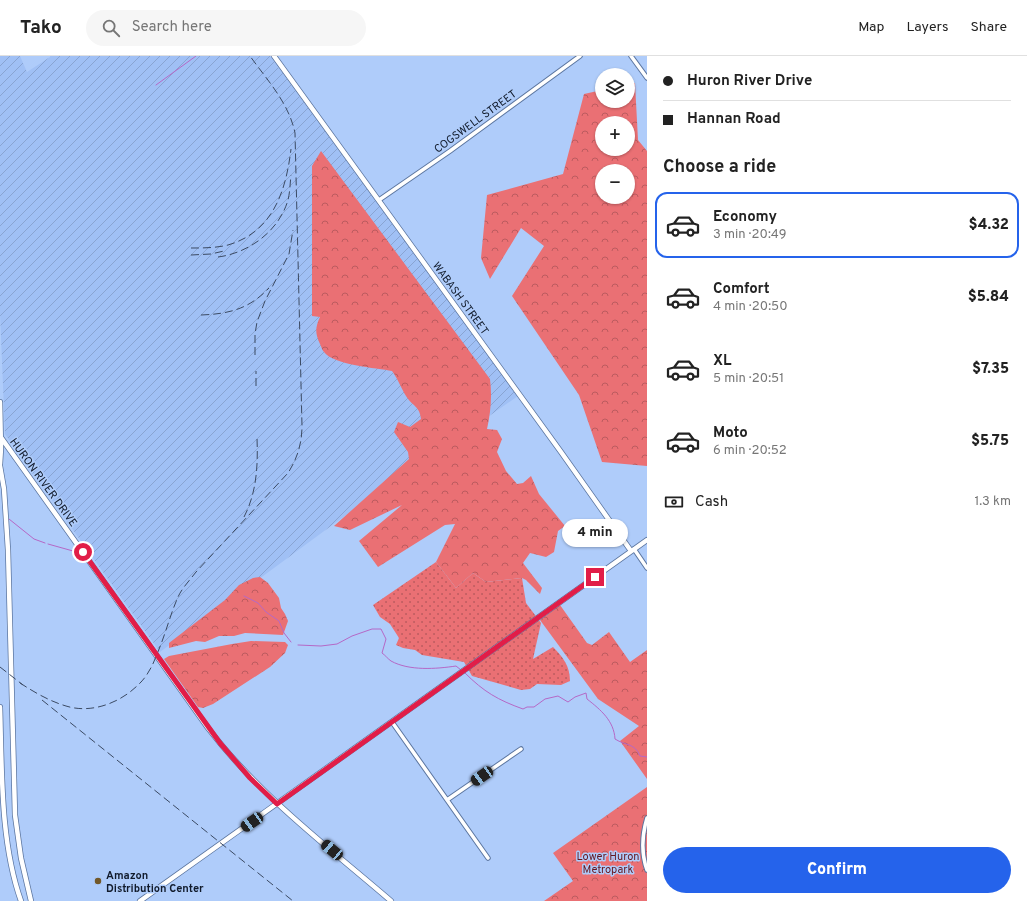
<!DOCTYPE html>
<html lang="en">
<head>
<meta charset="utf-8">
<style>
  :root { --surface:#fff; --page:#f6f6f6; --text:#222; --muted:#767676; --line:#e0e0e0; --accent:#2563eb }
  body { margin:0; font-family:Overpass,sans-serif; background:var(--page); color:var(--text); height:100vh; display:flex; flex-direction:column; font-size:15px; white-space:nowrap }
  * { box-sizing:border-box; margin:0 }
  p { font-size:13px; color:var(--muted) }
  .icon { flex:none; width:22px; height:22px; fill:none; stroke:currentColor; stroke-width:2; stroke-linecap:round; stroke-linejoin:round }
  .map { position:relative; flex:1; overflow:hidden }
  .sheet { display:flex; flex-direction:column; background:var(--surface); width:380px }
  .sheet>* { flex:none }
  .top-card { display:grid; align-content:center; height:88px; padding:0 16px; background:var(--surface) }
  .controls { position:absolute; left:595px; top:12px; display:grid; gap:8px }
  .controls a { display:grid; place-items:center; width:40px; height:40px; border-radius:50%; background:var(--surface); box-shadow:0 1px 3px #0004; font-size:20px }
  .end { position:absolute; width:18px; height:18px; margin:-9px; border:5px solid #e11d48; background:#fff; box-shadow:0 0 0 2px #fff }
  .from { border-radius:50% }
  .bubble { position:absolute; height:28px; border-radius:14px; background:var(--surface); box-shadow:0 1px 3px #0004; font-size:13px; font-weight:800; line-height:28px; text-align:center }
  .car { position:absolute; width:12px; height:24px; margin:-12px -6px; border-radius:5px; box-shadow:0 0 3px 1px #0007; background:linear-gradient(#222 24%,#8ab4d8 0 40%,#222 0 76%,#8ab4d8 0 86%,#222 0) }
  .top-card b { display:flex; align-items:center; gap:14px; height:38px; font-size:15px }
  .top-card b+b { border-top:1px solid var(--line) }
  .top-card i { width:10px; height:10px; background:var(--text) }
  ul { padding:0; list-style:none }
  li { display:flex; align-items:center; gap:12px; height:66px; margin:0 8px 6px; padding:0 8px; border:2px solid transparent; border-radius:12px }
  li div { flex:1 }
  li b { display:block; font-size:15px }
  li em { font-style:normal; font-weight:800 }
  li.on { border-color:var(--accent) }
  li>.icon { width:36px; height:36px; stroke-width:1.5 }
  h2 { padding:0 16px; font-size:18px; line-height:48px }
  .pay { display:flex; align-items:center; gap:10px; height:44px; padding:0 16px; font-size:15px }
  .pay p { margin-inline-start:auto }
  .primary-button { display:flex; gap:8px; margin-top:auto; padding:8px 16px }
  .primary-button a { flex:1; height:46px; border-radius:24px; background:var(--accent); color:#fff; font-size:16px; font-weight:800; line-height:46px; text-align:center }
  header { display:flex; align-items:center; gap:24px; box-sizing:border-box; height:56px; padding:0 20px; background:var(--surface); border-bottom:1px solid var(--line) }
  header strong { font-size:19px }
  nav { display:flex; gap:22px; margin-inline-start:auto; font-size:14px }
  .search { width:280px; height:36px; background:var(--page); display:flex; align-items:center; gap:10px; box-sizing:border-box; padding:0 14px; border-radius:22px; color:var(--muted); font-size:15px }
  main { display:flex; flex:1; min-height:0 }
  .map>svg:first-child { display:block }
</style>
</head>
<body>
<header>
<strong>Tako</strong>
<div class="search"><svg class="icon" aria-label="search" viewBox="0 0 24 24"><circle cx="10" cy="10" r="6"/><path d="M15 15l6 6"/></svg>Search here</div>
<nav><a>Map</a><a>Layers</a><a>Share</a></nav>
</header>
<main>
<div class="map">
<svg width="647" height="845" viewBox="0 0 647 845">
  <defs>
    <pattern id="industrial-furrows" width="10" height="10" patternUnits="userSpaceOnUse"><rect width="10" height="10" fill="#a0c0f5"/><path d="M-1 1l2-2M0 10L10 0M9 11l2-2" fill="none" stroke="#89a4d2"/></pattern>
    <pattern id="grass-dots" width="8" height="8" patternUnits="userSpaceOnUse"><rect width="8" height="8" fill="#ea7074"/><path d="M2 2h.1M6 6h.1" fill="none" stroke="#bc5b5f" stroke-width="1.8" stroke-linecap="round"/></pattern>
    <pattern id="forest-crowns" width="20" height="18" patternUnits="userSpaceOnUse"><rect width="20" height="18" fill="#ea7074"/><path d="M2 6a3 3 0 1 1 6 0M12 15a3 3 0 1 1 6 0" fill="none" stroke="#bc5b5f"/></pattern>
  </defs>
  <rect width="100%" height="100%" fill="#afccfa"/>
  <path fill="url(#industrial-furrows)" d="M0 0H20L27 16 50 1V0H270L518 340 335 467 160 596 36 422 26 409 5 378 0 257Z"/>
  <path fill="url(#grass-dots)" d="M436 506 456 532 473 517 486 526 522 522 526 547 541 567 533 603 553 591C563 601 570 610 570 625L561 629 537 628 530 633 521 634 472 620 464 606 422 599 415 594 403 592 396 589 399 582 390 568 380 561 373 549Z"/>
  <path fill="url(#forest-crowns)" fill-rule="evenodd" d="M635 27 638 84 647 95V410L602 406 579 339 512 240 544 190 521 172 490 223 481 202 487 139 563 118 584 38 602 34V45H628V29ZM602 67H628V93H602ZM602 115H628V141H602Z
    M321 95 490 323C492 339 491 356 487 373L497 374 502 383 497 396 506 415 517 428 523 427 531 420 539 438 565 470 558 475 554 496 546 501 530 497 523 507 542 532 540 538 526 524 522 522 486 526 473 517 456 532 436 506 455 468 445 469 378 511 359 485 402 449 350 474 334 470 409 403 408 396 394 376 398 366 410 371 421 363C420 350 412 350 406 340 401 332 398 323 392 315 377 312 333 309 324 296 322 294 321 290 320 288 315 277 315 272 320 261L312 260V110Z
    M260 521 268 527 279 542 281 552 285 558 288 565 283 579 245 577 234 580H219L205 586 196 585 169 592V587L225 544 239 529 253 522Z
    M560 549 587 587 592 589 609 576 630 606 647 594V723L620 685 639 670 598 643 540 564Z
    M251 585 285 586 288 589 285 597 270 611 213 648 203 652 198 651 164 603 169 600 232 588Z
    M647 731V845H544L573 825 553 797Z"/>
  <g fill="none" stroke-linecap="round" stroke-linejoin="round">
    <path stroke="#b568c6" stroke-width="1" d="M156 29 196 0
      M9 463 34 483 45 487
      M48 488 73 495
      M244 540 258 547 266 556 279 565 284 577 291 586
      M298 589 321 590 337 588 352 580 372 573H381L386 583 382 597C385 599 388 603 391 605 409 615 436 613 456 610L461 614
      M465 617C484 636 498 644 523 653L527 651H534L545 643 558 640 568 646 575 641 586 637 587 643C601 654 614 665 615 683 626 690 635 687 640 700L647 701"/>
    <defs>
      <path id="street" d="M631 0 647 22
        M379 144 450 95 580 0
        M634 493 647 512
        M392 666 488 802
        M447 744 521 693
        M647 762C642 779 641 797 647 814"/>
      <path id="secondary" d="M274 0 561 396 631 495
        M0 346 1 392 0 408
        M0 380 208 672C259 739 327 790 391 845
        M0 410 4 433 8 494 15 759 21 802 31 845
        M0 651C2 713 0 786 21 845
        M140 845 647 484"/>
    </defs>
    <use href="#street" stroke="#5c76a0" stroke-width="5.5"/>
    <use href="#secondary" stroke="#5c76a0" stroke-width="6"/>
    <use href="#street" stroke="#fff" stroke-width="3.5"/>
    <use href="#secondary" stroke="#fff" stroke-width="4.5"/>
    <path stroke="#3b4a63" stroke-width="1" stroke-dasharray="8 4" stroke-linecap="butt" d="M191 192C203 192 216 192 228 189 273 176 286 135 291 93
      M191 199 211 198 224 195
      M218 201C249 197 279 175 288 144 290 136 290 128 291 119
      M201 259C229 258 249 253 269 232
      M255 299V278L257 266 265 245 289 198 293 174
      M256 330V315
      M244 461C257 436 258 409 257 382
      M0 611 23 629
      M20 627C34 636 49 645 66 650 91 658 120 647 138 629 147 621 153 609 157 598 165 580 170 559 178 541 182 532 190 524 196 516L288 417C297 403 302 388 302 370L295 77C289 47 267 24 250 0
      M42 644 293 845"/>
  </g>
  <g fill="none" stroke-linecap="round" stroke-linejoin="round">
    <path stroke="#e11d48" stroke-width="5" d="M83 496 220 687 250 722 277 748 595 521"/>
  </g>
  <circle fill="#725829" stroke="#afccfa" stroke-width="1.5" cx="98" cy="825" r="4"/>
  <g text-anchor="middle" stroke-width="3" stroke-linejoin="round" paint-order="stroke">
    <g font-size="11" fill="#111b2c" stroke="#afccfa">
      <text transform="translate(475 65) rotate(-36)" y="4">COGSWELL STREET</text>
      <text transform="translate(461 242) rotate(54)" y="4">WABASH STREET</text>
      <text transform="translate(44 426) rotate(54)" y="4">HURON RIVER DRIVE</text>
    </g>
    <g font-size="11" fill="#66161f" stroke="#afccfa">
      <text x="608" y="804">Lower Huron<tspan x="608" dy="13">Metropark</tspan></text>
    </g>
    <g font-size="11" font-weight="bold" fill="#111b2c" stroke="#afccfa" text-anchor="start">
      <text x="106" y="823">Amazon<tspan x="106" dy="13">Distribution Center</tspan></text>
    </g>
  </g>
</svg>
<div class="controls">
<a><svg class="icon" aria-label="layers" viewBox="0 0 24 24"><path d="M12 4l9 5-9 5-9-5zM3 14l9 5 9-5"/></svg></a>
<a>+</a>
<a>−</a>
</div>
<i class="end from" style="left:83px;top:496px"></i>
<i class="end" style="left:595px;top:521px"></i>
<div class="bubble" style="left:562px;top:463px;width:66px">4 min</div>
<i class="car" style="left:482px;top:720px;rotate:235deg"></i>
<i class="car" style="left:252px;top:766px;rotate:235deg"></i>
<i class="car" style="left:332px;top:794px;rotate:310deg"></i>
</div>
<section class="sheet">
<div class="top-card">
<b><i class="from"></i>Huron River Drive</b>
<b><i></i>Hannan Road</b>
</div>
<h2>Choose a ride</h2>
<ul>
<li class="on"><svg class="icon" aria-label="car" viewBox="0 0 24 24"><path d="M5 17H2v-5l4-1 3-4h7l3 4 3 1v5h-3M9 17h6M6 11h13"/><circle cx="7" cy="17" r="2"/><circle cx="17" cy="17" r="2"/></svg><div><b>Economy</b><p>3 min · 20:49</p></div><em>$4.32</em></li>
<li><svg class="icon" aria-label="car" viewBox="0 0 24 24"><path d="M5 17H2v-5l4-1 3-4h7l3 4 3 1v5h-3M9 17h6M6 11h13"/><circle cx="7" cy="17" r="2"/><circle cx="17" cy="17" r="2"/></svg><div><b>Comfort</b><p>4 min · 20:50</p></div><em>$5.84</em></li>
<li><svg class="icon" aria-label="car" viewBox="0 0 24 24"><path d="M5 17H2v-5l4-1 3-4h7l3 4 3 1v5h-3M9 17h6M6 11h13"/><circle cx="7" cy="17" r="2"/><circle cx="17" cy="17" r="2"/></svg><div><b>XL</b><p>5 min · 20:51</p></div><em>$7.35</em></li>
<li><svg class="icon" aria-label="car" viewBox="0 0 24 24"><path d="M5 17H2v-5l4-1 3-4h7l3 4 3 1v5h-3M9 17h6M6 11h13"/><circle cx="7" cy="17" r="2"/><circle cx="17" cy="17" r="2"/></svg><div><b>Moto</b><p>6 min · 20:52</p></div><em>$5.75</em></li>
</ul>
<div class="pay"><svg class="icon" aria-label="cash" viewBox="0 0 24 24"><path d="M3 7h18v10H3z"/><circle cx="12" cy="12" r="2"/></svg>Cash<p>1.3 km</p></div>
<div class="primary-button"><a>Confirm</a></div>
</section>
</main>
</body>
</html>
